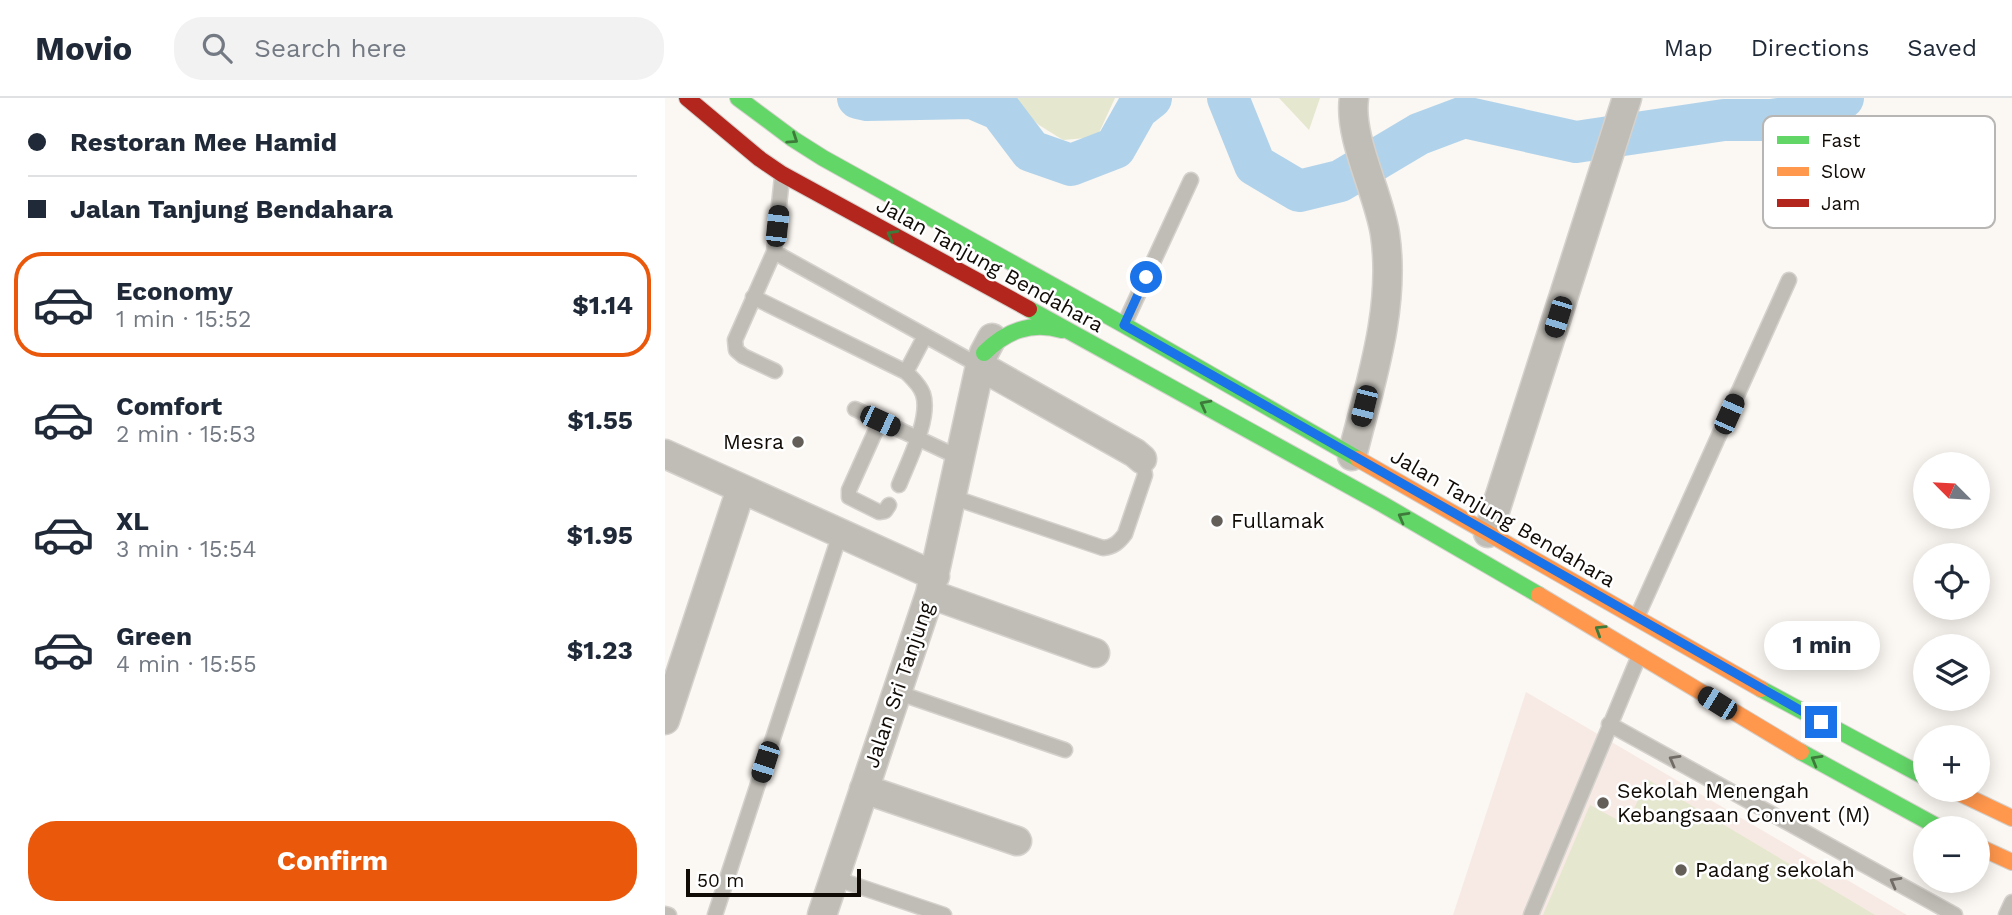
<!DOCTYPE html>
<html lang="en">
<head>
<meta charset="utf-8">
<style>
  :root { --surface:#fff; --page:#f2f2f3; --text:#1f2937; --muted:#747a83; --line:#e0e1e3; --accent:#ea580c }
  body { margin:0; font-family:"Work Sans",sans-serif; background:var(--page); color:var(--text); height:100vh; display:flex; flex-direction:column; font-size:26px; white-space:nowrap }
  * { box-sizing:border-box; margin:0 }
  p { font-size:23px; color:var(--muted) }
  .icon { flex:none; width:38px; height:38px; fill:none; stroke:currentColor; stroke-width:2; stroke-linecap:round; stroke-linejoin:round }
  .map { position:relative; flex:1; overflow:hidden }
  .side { display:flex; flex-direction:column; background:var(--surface); width:665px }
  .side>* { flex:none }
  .banner { display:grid; align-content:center; height:154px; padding:0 28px; background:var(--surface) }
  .needle { width:46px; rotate:294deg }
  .buttons { position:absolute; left:1248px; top:354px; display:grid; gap:14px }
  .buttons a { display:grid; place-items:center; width:77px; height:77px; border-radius:50%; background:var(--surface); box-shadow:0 4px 18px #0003; font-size:35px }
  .scale { position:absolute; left:21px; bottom:18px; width:175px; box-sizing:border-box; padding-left:7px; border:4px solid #110b05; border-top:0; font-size:19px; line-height:24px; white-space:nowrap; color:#110b05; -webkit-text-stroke:5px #fff; paint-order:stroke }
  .end { position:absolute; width:32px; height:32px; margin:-16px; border:9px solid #1a73e8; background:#fff; box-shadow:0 0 0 4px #fff }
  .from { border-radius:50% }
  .bubble { position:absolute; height:49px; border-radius:24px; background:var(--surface); box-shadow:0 4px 18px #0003; font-size:23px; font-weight:700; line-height:49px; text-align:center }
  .car { position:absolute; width:21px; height:42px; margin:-21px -10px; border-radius:9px; box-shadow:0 0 5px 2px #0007; background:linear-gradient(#222 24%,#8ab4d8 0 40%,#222 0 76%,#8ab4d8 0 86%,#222 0) }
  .banner b { display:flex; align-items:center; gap:24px; height:66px; font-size:26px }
  .banner b+b { border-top:2px solid var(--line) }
  .banner i { width:18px; height:18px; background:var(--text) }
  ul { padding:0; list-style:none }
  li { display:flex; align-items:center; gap:21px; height:105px; margin:0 14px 10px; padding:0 14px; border:4px solid transparent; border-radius:28px }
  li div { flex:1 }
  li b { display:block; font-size:26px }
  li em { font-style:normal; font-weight:700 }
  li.current { border-color:var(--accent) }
  li>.icon { width:63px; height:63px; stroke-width:1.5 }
  .action { display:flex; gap:14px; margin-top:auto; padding:14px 28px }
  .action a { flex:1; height:80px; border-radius:28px; background:var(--accent); color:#fff; font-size:28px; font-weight:700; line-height:80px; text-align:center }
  header { display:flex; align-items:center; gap:42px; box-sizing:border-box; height:98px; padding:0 35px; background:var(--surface); border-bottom:2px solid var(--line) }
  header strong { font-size:33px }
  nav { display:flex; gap:38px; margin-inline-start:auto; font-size:24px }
  .search { width:490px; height:63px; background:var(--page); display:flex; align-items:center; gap:18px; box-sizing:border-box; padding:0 24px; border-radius:28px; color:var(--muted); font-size:26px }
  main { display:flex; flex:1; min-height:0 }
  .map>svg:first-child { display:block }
</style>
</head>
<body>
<header>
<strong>Movio</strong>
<div class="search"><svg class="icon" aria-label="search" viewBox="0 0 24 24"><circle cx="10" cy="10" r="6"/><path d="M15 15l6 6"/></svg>Search here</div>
<nav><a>Map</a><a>Directions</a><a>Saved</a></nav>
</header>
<main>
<section class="side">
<div class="banner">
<b><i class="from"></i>Restoran Mee Hamid</b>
<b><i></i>Jalan Tanjung Bendahara</b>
</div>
<ul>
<li class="current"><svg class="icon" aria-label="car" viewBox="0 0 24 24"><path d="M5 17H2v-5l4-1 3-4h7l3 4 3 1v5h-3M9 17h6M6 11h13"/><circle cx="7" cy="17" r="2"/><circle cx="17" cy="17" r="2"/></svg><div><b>Economy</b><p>1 min · 15:52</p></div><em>$1.14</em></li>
<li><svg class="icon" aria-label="car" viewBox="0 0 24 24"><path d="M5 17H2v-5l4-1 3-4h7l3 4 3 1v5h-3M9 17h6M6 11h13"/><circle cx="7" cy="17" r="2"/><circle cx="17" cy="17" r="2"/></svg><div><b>Comfort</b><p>2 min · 15:53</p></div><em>$1.55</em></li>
<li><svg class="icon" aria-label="car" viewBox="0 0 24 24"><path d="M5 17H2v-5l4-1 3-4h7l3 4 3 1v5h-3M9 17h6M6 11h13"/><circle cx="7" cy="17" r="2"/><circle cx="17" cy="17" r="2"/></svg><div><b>XL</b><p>3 min · 15:54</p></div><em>$1.95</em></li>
<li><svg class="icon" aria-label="car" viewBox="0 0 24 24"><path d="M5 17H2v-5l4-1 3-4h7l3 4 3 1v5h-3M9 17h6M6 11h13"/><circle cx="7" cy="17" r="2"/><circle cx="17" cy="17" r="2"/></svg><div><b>Green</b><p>4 min · 15:55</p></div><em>$1.23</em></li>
</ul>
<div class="action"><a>Confirm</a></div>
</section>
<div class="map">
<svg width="1347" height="817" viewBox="0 0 1347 817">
  <rect width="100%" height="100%" fill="#fbf7f2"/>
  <path fill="#f7eae4" d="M861 594 1242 817H788Z"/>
  <path fill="#e5e7cf" d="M343 0H450L432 39 398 42 374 27Z
    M614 0H655L644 32Z
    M982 681 1210 817H878L925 707 962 727Z"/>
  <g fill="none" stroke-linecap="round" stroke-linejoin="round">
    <path stroke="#b0d3eb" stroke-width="42" d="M193 0 202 2 307 0 335 12 366 53 406 67 450 50 472 11 486 0
      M563 0 590 67 634 93 675 83 754 36 799 19 911 44 1059 22H1106L1158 15 1178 0"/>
    <defs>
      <path id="lane" d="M109 154 315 268
        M88 199 241 274C247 280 255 287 258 296 266 320 243 364 234 387
        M459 227 526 82
        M110 273 78 258 71 252 70 242 109 154 117 79
        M241 274 260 238
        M190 311 295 360
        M215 323 184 392V399L214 414 220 413 224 407
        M287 399 438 450C449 449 454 444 460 436L480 377 477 361
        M972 519 1124 182
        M231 594 400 652
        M944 626 1290 817
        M169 780 279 817
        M0 816 4 817
        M50 817 175 436
        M866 817 974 558
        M1341 817 1347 804"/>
      <path id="street" d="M315 268 470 355 477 361
        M0 356 270 478
        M687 358C705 286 731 210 720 136 714 96 683 39 689 0
        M823 435 962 0
        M265 496 430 555
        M0 622 76 391
        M199 691 352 743
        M157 817 265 496 315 268 319 255 327 240"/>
      <path id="fast" d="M73 0 128 41 158 60 459 227 693 361
        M364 211 717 406 874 497
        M319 255C341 233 366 223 397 232
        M1096 591 1260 679
        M1136 654 1275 730"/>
      <path id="slow" d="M693 361 1096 591
        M874 497 1136 654
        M1286 691 1347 720
        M1312 748 1347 764"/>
      <path id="jam" d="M22 0 95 61 117 76 364 211"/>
    </defs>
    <use href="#lane" stroke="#d5d1cd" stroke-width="17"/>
    <use href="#street" stroke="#d5d1cd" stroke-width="31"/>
    <use href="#fast" stroke="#d5d1cd" stroke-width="18"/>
    <use href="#slow" stroke="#d5d1cd" stroke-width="18"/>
    <use href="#jam" stroke="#d5d1cd" stroke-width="18"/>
    <use href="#lane" stroke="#c0bdb6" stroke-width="14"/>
    <use href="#street" stroke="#c0bdb6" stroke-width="28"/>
    <use href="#fast" stroke="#63d668" stroke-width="16"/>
    <use href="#slow" stroke="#ff974d" stroke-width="16"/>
    <use href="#jam" stroke="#b3261e" stroke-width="16"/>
  </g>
  <defs><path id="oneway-chevron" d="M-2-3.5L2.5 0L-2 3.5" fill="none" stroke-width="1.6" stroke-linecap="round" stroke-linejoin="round" transform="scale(1.75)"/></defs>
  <g stroke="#3e7b3b">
    <use href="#oneway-chevron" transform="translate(128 41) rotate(34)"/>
    <use href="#oneway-chevron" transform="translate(227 137) rotate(-151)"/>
    <use href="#oneway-chevron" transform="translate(540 307) rotate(-152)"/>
    <use href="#oneway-chevron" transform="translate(738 419) rotate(-151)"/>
    <use href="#oneway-chevron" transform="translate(935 532) rotate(-148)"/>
    <use href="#oneway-chevron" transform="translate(1151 662) rotate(-150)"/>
  </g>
  <g stroke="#716d66">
    <use href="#oneway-chevron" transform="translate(1009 662) rotate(-151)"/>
    <use href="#oneway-chevron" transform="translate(1230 784) rotate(-151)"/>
  </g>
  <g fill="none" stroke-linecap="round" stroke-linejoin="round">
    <path stroke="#1a73e8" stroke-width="9" d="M481 179 459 227 1156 624"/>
  </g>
  <g fill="#635e58" stroke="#fff" stroke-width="2.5">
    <circle cx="133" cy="344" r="7"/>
    <circle cx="552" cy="423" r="7"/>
    <circle cx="938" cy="705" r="7"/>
    <circle cx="1016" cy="772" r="7"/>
  </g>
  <g text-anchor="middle" stroke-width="5" stroke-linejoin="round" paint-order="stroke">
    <g font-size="21" fill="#110b05" stroke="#fff">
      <text transform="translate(325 167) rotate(29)" y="7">Jalan Tanjung Bendahara</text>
      <text transform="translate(838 420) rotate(30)" y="7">Jalan Tanjung Bendahara</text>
      <text transform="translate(234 587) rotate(-71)" y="7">Jalan Sri Tanjung</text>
    </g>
    <g font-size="21" fill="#110b05" stroke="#fff" text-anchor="start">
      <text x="119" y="351" text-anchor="end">Mesra</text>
      <text x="566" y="430">Fullamak</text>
      <text x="952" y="700">Sekolah Menengah<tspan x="952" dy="24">Kebangsaan Convent (M)</tspan></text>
      <text x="1030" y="779">Padang sekolah</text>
    </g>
  </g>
  <rect x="1098" y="18" width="232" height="112" rx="10" fill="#fff" stroke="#b8b6b4" stroke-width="2"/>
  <rect x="1112" y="38" width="32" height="8" fill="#63d668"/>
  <rect x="1112" y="69" width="32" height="9" fill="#ff974d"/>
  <rect x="1112" y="101" width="32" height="8" fill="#b3261e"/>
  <g font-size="19" fill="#110b05">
    <text x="1156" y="49">Fast</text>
    <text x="1156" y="80">Slow</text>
    <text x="1156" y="112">Jam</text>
  </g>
</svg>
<div class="buttons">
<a><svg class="needle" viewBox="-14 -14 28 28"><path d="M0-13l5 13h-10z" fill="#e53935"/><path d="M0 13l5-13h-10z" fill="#747a83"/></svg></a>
<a><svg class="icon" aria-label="locate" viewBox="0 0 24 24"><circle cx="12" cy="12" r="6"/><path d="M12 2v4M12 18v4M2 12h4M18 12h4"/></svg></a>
<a><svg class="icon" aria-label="layers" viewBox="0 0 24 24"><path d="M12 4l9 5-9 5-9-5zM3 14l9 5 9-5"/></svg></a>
<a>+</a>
<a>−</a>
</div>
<div class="scale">50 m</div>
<i class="end from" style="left:481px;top:179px"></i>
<i class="end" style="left:1156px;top:624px"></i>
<div class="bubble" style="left:1099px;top:523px;width:116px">1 min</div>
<i class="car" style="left:112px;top:128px;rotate:6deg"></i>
<i class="car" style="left:893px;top:219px;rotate:197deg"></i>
<i class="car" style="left:699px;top:308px;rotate:194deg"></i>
<i class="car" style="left:1064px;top:316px;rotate:24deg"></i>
<i class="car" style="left:215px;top:323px;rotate:115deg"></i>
<i class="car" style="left:1052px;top:605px;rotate:302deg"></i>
<i class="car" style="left:100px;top:664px;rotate:198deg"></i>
</div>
</main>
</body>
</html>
